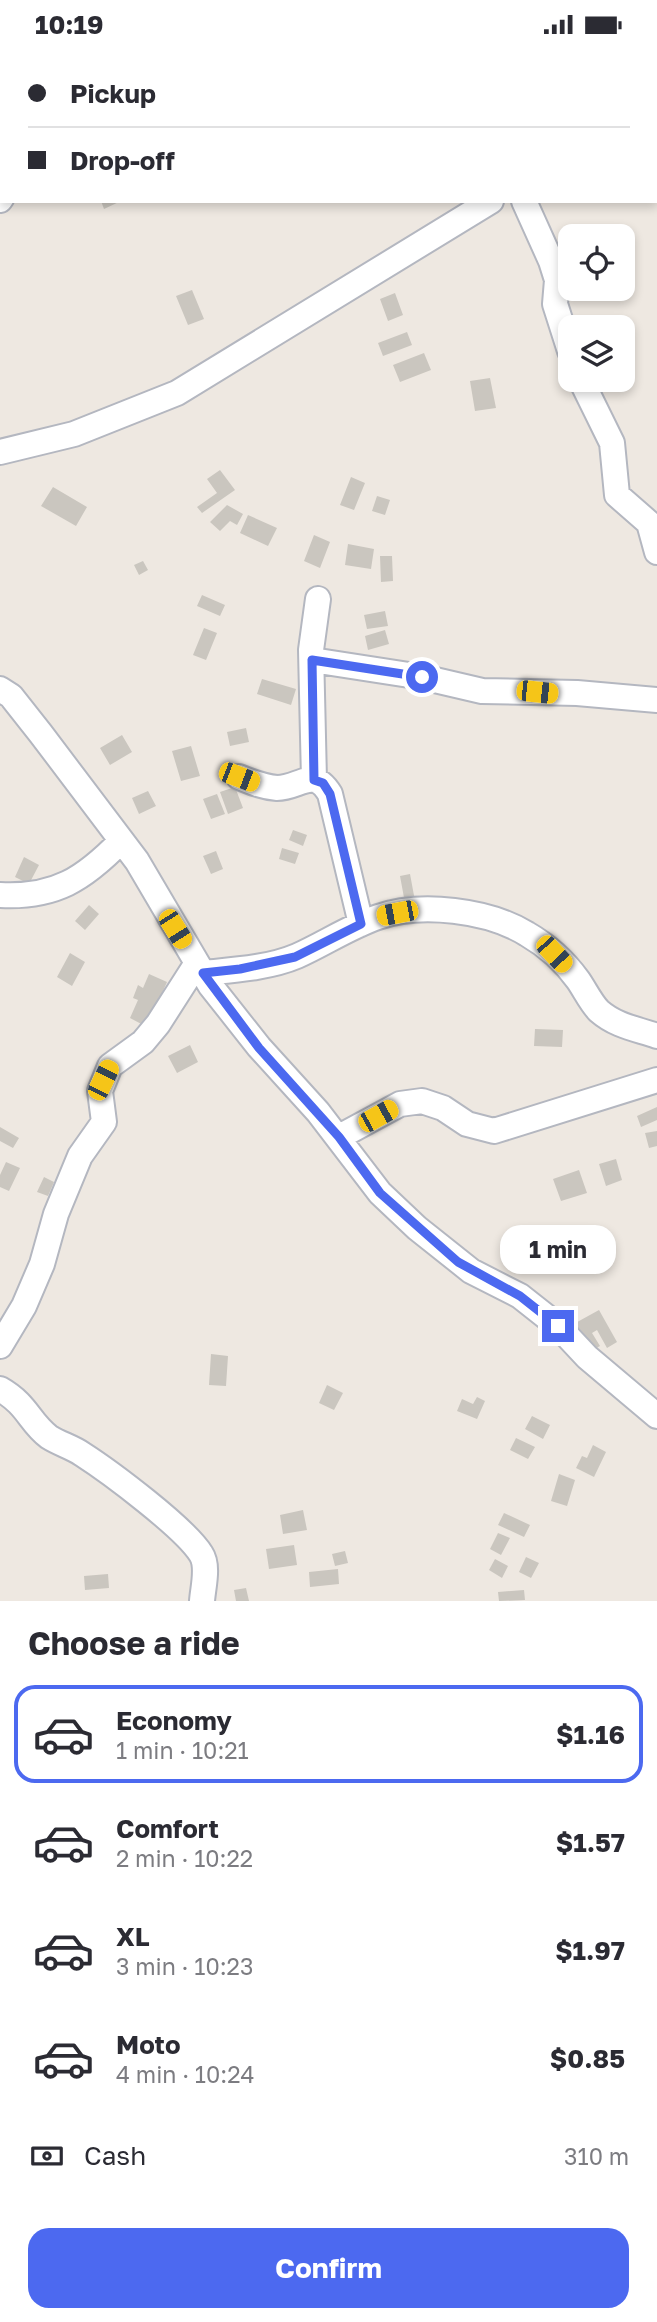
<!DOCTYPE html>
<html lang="en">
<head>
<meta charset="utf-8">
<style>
  :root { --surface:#fff; --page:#f7f7f7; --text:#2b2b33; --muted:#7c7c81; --line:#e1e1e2; --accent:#4c69f0 }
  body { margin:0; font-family:"Golos Text",sans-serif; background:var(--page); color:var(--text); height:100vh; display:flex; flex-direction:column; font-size:26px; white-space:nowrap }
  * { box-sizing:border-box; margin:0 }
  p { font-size:23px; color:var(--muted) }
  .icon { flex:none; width:38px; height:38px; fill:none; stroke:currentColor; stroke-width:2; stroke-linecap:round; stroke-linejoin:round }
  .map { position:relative; height:1552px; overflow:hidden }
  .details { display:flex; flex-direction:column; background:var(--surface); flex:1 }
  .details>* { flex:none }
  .banner { position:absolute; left:0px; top:0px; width:658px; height:154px; box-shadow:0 4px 10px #0003; display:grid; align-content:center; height:154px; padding:0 28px; background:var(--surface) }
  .controls { position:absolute; left:558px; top:175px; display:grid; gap:14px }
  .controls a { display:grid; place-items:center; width:77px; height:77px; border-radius:14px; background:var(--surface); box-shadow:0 4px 10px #0003; font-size:35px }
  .end { position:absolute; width:32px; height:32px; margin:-16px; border:9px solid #4c69f0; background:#fff; box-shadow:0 0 0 4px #fff }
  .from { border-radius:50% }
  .bubble { position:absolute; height:49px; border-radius:21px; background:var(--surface); box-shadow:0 4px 10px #0003; font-size:23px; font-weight:700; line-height:49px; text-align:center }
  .car { position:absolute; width:21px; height:42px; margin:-21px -10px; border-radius:9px; box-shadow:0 0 5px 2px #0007; background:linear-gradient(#f5c518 24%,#345 0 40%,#f5c518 0 76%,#345 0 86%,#f5c518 0) }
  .banner b { display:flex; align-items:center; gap:24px; height:66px; font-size:26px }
  .banner b+b { border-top:2px solid var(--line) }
  .banner i { width:18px; height:18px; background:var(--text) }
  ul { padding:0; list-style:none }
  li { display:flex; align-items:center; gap:21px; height:98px; margin:0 14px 10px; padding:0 14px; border:4px solid transparent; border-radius:21px }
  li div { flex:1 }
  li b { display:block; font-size:26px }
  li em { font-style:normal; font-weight:700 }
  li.on { border-color:var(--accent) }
  li>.icon { width:63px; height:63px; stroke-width:1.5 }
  h2 { padding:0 28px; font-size:32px; line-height:84px }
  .pay { display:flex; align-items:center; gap:18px; height:77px; padding:0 28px; font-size:26px }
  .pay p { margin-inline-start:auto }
  .button { display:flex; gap:14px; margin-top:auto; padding:14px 28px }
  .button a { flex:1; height:80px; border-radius:21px; background:var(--accent); color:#fff; font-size:28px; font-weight:700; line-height:80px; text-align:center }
  .status { display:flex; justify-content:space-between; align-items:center; height:49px; padding:0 35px; background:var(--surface); direction:ltr }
  .status svg { height:19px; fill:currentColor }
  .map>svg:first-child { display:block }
</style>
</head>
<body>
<div class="status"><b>10:19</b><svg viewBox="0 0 49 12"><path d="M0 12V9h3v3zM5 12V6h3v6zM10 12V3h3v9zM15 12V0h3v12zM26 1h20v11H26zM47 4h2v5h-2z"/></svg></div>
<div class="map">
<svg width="657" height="1552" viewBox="0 0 657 1552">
  <rect width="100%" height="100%" fill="#eee8e1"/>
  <path fill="#cac6bf" d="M101 152H121L104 160Z
    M192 241 204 270 188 276 176 247Z
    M395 244 403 266 388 272 380 250Z
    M407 283 412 296 383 307 378 294Z
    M424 304 431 321 400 333 393 316Z
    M490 329 496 359 475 362 470 332Z
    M220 421 235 441 202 464 197 458 217 444 207 430Z
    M351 428 365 434 354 461 340 456Z
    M53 438 87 458 76 477 41 457Z
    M377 447 390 451 385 466 372 462Z
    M227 456 243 465 237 476 230 472 220 482 210 473Z
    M248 466 277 479 268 497 240 484Z
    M314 486 330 493 320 519 304 512Z
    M348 495 374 500 371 520 345 516Z
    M380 507H392L393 532 381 533Z
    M143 512 148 521 139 526 134 516Z
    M202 546 225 556 220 567 197 557Z
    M385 562 388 577 367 580 364 566Z
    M204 579 217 584 206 611 193 606Z
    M385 581 389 595 368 601 365 587Z
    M262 630 296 640 291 656 257 645Z
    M246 679 249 693 230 697 227 683Z
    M122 686 132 703 110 716 100 699Z
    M191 697 200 727 181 732 172 702Z
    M235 738 243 759 228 765 220 743Z
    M148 742 156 757 139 765 132 749Z
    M217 745 225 765 211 770 203 750Z
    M293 781 307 786 303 797 289 791Z
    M282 799 299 804 295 815 279 810Z
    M216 802 223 820 211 825 203 807Z
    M24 808 39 816 29 835 15 828Z
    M410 825 415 852 405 854 400 827Z
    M89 856 99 865 85 881 75 872Z
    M70 904 85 913 72 937 57 928Z
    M149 925 167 933 147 978 130 969 138 951 133 949 138 936 143 939Z
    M535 980 563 981 562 998 534 997Z
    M190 996 198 1013 177 1024 168 1007Z
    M657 1058V1071L641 1078 637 1067Z
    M0 1078 19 1089 13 1099 0 1092Z
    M657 1082V1097L649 1099 645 1084Z
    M616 1110 622 1131 606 1137 599 1115Z
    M6 1113 20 1119 9 1142 0 1138V1126Z
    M579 1121 587 1144 561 1152 553 1130Z
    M44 1128 54 1133 48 1147 37 1143Z
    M599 1261 617 1293 607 1299 597 1281 592 1284 600 1297 586 1305 570 1277Z
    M211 1305 228 1307 226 1337 209 1336Z
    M327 1336 343 1344 334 1361 319 1354Z
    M477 1348 485 1352 477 1370 457 1362 462 1350 473 1355Z
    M532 1367 550 1376 543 1390 525 1380Z
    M516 1389 535 1398 528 1410 510 1401Z
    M593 1396 606 1403 594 1428 576 1419 582 1407 587 1409Z
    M559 1425 575 1431 567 1457 551 1452Z
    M303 1461 307 1481 283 1485 280 1466Z
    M504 1464 530 1476 524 1488 498 1476Z
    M498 1484 510 1489 501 1506 490 1500Z
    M294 1496 297 1516 269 1520 266 1500Z
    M345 1502 348 1514 335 1517 332 1505Z
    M526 1508 539 1514 531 1529 519 1523Z
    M495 1510 508 1517 502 1529 489 1521Z
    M338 1520 339 1535 310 1538 309 1523Z
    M108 1525 109 1539 85 1541 84 1527Z
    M246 1539 249 1552H236L234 1541Z
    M524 1541 525 1551 499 1552 498 1543Z"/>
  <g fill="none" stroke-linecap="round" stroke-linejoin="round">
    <defs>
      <path id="minor" d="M49 2V0
        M656 6 657 5
        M0 151 2 148
        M524 152 551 212 557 231 555 255 570 302
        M581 331 612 394 617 446 649 474 657 503
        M0 403 74 385 177 344 491 152
        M312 611 422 628 482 642 577 644 657 651
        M0 640 11 647 41 685 137 812 210 936 259 998 318 1063 380 1144 417 1179 471 1222 520 1247 558 1277 587 1308 657 1367
        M239 728C251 733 263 738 277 739 300 739 313 717 330 745L361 875
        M314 731 311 601 318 550
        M0 846C55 849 84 830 121 792
        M203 924C233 921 269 919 297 907 324 895 349 878 378 868 421 853 488 861 527 885 546 896 565 913 578 931 585 941 591 954 599 962 616 977 637 980 657 987
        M339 1088 400 1055 422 1052 443 1059 467 1075 494 1082 657 1031
        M0 1297 24 1257 42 1215 56 1165 80 1107 104 1073 100 1042 110 1017 143 993 158 975 197 914
        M0 1340C28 1356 29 1373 49 1388 60 1395 72 1398 82 1405 110 1423 185 1479 201 1505 209 1517 203 1538 202 1552"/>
    </defs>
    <use href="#minor" stroke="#b4b7c0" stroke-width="28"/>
    <use href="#minor" stroke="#fff" stroke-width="24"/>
  </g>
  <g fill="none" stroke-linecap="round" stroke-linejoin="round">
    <path stroke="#4c69f0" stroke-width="9" d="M422 628 312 611 314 731 323 734 330 745 361 875 295 908 240 920 203 924 259 999 339 1088 380 1144 458 1213 520 1247 558 1277"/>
  </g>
</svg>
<div class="controls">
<a><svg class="icon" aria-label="locate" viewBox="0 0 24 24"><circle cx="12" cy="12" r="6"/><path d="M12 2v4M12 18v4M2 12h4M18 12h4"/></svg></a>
<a><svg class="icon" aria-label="layers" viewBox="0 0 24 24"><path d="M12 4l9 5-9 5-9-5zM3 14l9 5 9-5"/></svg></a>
</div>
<i class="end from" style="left:422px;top:628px"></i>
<i class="end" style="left:558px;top:1277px"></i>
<div class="bubble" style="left:500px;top:1176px;width:116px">1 min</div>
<i class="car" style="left:537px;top:643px;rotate:96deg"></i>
<i class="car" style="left:239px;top:728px;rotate:111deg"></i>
<i class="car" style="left:397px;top:864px;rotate:259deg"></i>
<i class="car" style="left:175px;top:880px;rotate:148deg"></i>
<i class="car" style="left:554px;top:905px;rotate:137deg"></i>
<i class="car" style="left:103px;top:1031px;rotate:26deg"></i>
<i class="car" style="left:378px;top:1067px;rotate:61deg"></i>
<div class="banner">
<b><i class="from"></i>Pickup</b>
<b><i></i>Drop-off</b>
</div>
</div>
<section class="details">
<h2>Choose a ride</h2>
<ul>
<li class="on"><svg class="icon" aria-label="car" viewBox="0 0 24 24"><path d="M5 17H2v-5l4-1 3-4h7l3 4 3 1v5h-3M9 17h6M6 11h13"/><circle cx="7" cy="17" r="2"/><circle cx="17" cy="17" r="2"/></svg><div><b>Economy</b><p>1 min · 10:21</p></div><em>$1.16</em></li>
<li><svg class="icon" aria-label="car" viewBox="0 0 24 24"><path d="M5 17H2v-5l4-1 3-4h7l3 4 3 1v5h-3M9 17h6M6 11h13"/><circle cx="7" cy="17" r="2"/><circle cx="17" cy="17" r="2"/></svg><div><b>Comfort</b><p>2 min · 10:22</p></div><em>$1.57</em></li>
<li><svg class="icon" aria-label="car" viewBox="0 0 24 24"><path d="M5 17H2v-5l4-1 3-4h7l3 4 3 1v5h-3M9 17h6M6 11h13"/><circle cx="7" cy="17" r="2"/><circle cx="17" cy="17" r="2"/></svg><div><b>XL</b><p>3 min · 10:23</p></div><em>$1.97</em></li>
<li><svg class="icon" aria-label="car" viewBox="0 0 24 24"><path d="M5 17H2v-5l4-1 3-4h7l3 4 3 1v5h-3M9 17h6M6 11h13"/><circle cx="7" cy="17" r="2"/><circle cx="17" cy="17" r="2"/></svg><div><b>Moto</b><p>4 min · 10:24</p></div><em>$0.85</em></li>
</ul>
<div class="pay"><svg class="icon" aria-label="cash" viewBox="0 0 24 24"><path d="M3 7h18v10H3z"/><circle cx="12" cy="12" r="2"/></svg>Cash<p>310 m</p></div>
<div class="button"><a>Confirm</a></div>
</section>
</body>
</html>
